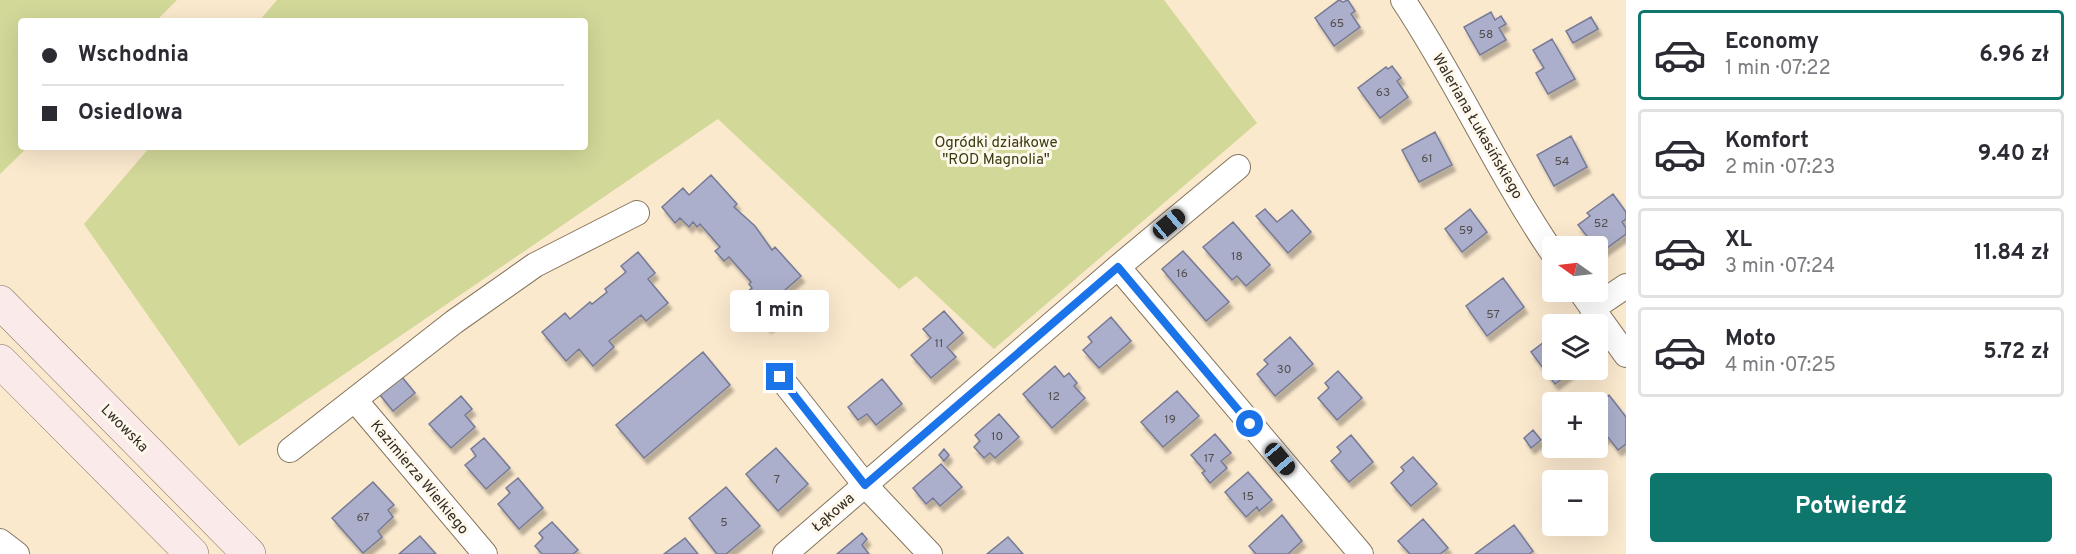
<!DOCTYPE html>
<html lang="pl">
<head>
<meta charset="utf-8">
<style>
  :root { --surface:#fff; --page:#f7f7f7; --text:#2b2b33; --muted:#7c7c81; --line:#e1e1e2; --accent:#0f766e }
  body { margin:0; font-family:Overpass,sans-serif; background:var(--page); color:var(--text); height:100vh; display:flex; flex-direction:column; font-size:22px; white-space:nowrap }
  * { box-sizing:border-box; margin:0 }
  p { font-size:20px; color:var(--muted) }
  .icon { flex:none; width:33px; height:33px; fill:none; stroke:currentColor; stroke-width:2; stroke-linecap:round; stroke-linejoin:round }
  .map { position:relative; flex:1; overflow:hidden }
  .panel { display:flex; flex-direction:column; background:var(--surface); width:450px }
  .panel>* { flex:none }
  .banner { position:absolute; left:18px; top:18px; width:570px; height:132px; border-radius:6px; box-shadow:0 6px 24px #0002; display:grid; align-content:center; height:132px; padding:0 24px; background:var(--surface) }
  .needle { width:39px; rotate:284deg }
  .controls { position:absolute; left:1542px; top:236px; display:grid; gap:12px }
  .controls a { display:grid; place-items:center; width:66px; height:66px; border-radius:6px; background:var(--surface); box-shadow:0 6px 24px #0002; font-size:30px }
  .end { position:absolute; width:27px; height:27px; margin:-14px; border:8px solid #1a73e8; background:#fff; box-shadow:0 0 0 3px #fff }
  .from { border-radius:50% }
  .bubble { position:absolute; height:42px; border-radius:6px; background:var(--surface); box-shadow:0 6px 24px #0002; font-size:20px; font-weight:700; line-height:42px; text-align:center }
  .car { position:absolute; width:18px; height:36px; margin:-18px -9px; border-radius:8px; box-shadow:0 0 4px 2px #0007; background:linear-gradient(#222 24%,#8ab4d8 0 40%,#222 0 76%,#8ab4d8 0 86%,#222 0) }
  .banner b { display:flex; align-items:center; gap:21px; height:57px; font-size:22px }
  .banner b+b { border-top:2px solid var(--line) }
  .banner i { width:15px; height:15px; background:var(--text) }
  ul { padding:10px 0 0; list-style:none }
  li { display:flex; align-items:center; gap:18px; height:90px; margin:0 12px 9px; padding:0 12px; border:3px solid var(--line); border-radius:6px }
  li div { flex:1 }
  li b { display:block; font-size:22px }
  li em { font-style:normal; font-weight:700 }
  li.on { border-color:var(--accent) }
  li>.icon { width:54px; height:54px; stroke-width:1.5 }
  .action { display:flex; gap:12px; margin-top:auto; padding:12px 24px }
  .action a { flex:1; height:69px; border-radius:6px; background:var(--accent); color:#fff; font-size:24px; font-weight:700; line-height:69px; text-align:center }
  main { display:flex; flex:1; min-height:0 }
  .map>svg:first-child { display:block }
</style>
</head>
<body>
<main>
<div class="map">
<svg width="1626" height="554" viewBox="0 0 1626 554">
  <defs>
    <filter id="shadow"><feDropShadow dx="3.5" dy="6" stdDeviation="1.5" flood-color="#0004"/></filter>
  </defs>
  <rect width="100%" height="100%" fill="#fbe9ce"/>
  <path fill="#d2d898" d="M0 0H177L156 21H21V147H28L0 174Z
    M277 0H1164L1257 123 994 349 916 276 899 289 718 119 239 446 84 224 150 147H585V21H259Z"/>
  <path fill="#acafcb" stroke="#777a95" stroke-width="1.5" filter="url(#shadow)" d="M1339 0 1343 2 1348 0 1355 11 1351 14 1360 27 1334 46 1315 18Z
    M1491 12 1495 20 1501 16 1506 24 1499 28 1506 40 1480 55 1464 27Z
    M1591 17 1598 29 1573 43 1566 31Z
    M1552 39 1575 79 1548 94 1536 73 1544 68 1533 50Z
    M1392 66 1401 78 1397 81 1408 97 1380 118 1358 88 1386 67 1388 69Z
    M1435 132 1452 165 1419 182 1402 150Z
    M1571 136 1587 167 1554 186 1537 155Z
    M711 175 737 204 734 207 755 226 772 250 775 247 801 276 785 290 796 302 768 327 749 306 755 301 747 292 752 288 749 284 751 282 729 257 724 261 715 251 720 247 700 224 697 227 693 222 689 227 680 218 675 223 662 207 683 188 689 195Z
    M1613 194 1626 212V219L1622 222 1626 228V234L1600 253 1598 246H1595L1578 225 1590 216 1587 213Z
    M1265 209 1277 222 1292 210 1311 232 1288 253 1256 216Z
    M1470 209 1487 232 1462 252 1445 229Z
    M1233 222 1270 265 1246 286 1237 276 1232 280 1203 247Z
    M1183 251 1229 302 1206 321 1162 269Z
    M638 252 655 273 648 279 668 303 646 321 641 315 609 341 614 347 593 366 579 349 566 361 542 332 565 313 570 319 590 302 592 304 607 292 605 289 626 272 621 266Z
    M1503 278 1524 307 1487 336 1466 306Z
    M944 311 963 333 947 347 956 357 931 378 911 355 931 338 923 329Z
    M1111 317 1131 341 1099 368 1083 350 1092 342 1088 337Z
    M1552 336V369H1575L1555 384 1531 352Z
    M1290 337 1313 364 1275 396 1257 374 1268 364 1264 360Z
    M703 352 730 385 644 458 616 425Z
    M1055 366 1064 377 1069 373 1077 383 1074 386 1085 398 1052 428 1023 394Z
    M1338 371 1362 398 1337 420 1318 398 1329 388 1325 383Z
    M402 377 415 393 393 411 380 395Z
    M882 379 902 404 876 425 867 414 858 420 848 407Z
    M1177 391 1199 416 1163 447 1141 422Z
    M1609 395 1626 417V444L1618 450 1607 436 1598 443V402H1591L1598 397 1601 402Z
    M461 396 472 409 465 415 475 427 451 448 429 424Z
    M999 414 1019 437 995 458 990 453 984 458 974 447 980 441 975 435Z
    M1533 430 1541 440 1531 448 1524 438Z
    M1215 434 1231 453 1221 461 1227 468 1210 483 1202 473 1205 471 1191 455Z
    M1351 435 1373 462 1349 482 1331 461 1341 452 1337 447Z
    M484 438 510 468 486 489 465 465 476 456 471 449Z
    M776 448 808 484 778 511 746 474Z
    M944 449 949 455 944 461 939 455Z
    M1413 457 1437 484 1411 506 1391 483 1404 471 1401 467Z
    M941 464 962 487 940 506 933 498 926 504 913 488Z
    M1248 472 1272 500 1259 511 1257 507 1246 517 1225 492Z
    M518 478 543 508 519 529 498 504 510 493 506 488Z
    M373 482 394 505 388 510 393 517 378 531 382 537 363 553 332 518Z
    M726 487 760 526 726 554H717L689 518Z
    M1282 515 1302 541 1288 554H1256L1249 546Z
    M1423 519 1448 548 1440 554H1410L1398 541Z
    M552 522 578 550 573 554H542L535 546 543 538 539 533Z
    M1514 525 1533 551 1529 554H1475Z
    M862 533 867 539 862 545 869 554H837Z
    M420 536 436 554H399Z
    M1008 537 1023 554H987Z
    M685 538 698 554H664Z"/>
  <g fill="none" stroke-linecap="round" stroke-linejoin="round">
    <defs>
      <path id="minor" d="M1403 0C1457 81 1497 171 1552 252
        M1118 267 1361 554
        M1580 291 1626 355
        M1592 309 1626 286
        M780 377 865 485 930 554
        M355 400 485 554
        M290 450 454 322 535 265 637 213
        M0 541 17 554
        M785 554 1118 267 1238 167"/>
      <path id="secondary" d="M0 302 249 554
        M0 361 192 554"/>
    </defs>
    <use href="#minor" stroke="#84745c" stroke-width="26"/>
    <use href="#secondary" stroke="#84745c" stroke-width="34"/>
    <use href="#minor" stroke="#fff" stroke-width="24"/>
    <use href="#secondary" stroke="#faeae9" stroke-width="33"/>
  </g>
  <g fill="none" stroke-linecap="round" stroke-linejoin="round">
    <path stroke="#1a73e8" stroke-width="8" d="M780 377 865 485 1118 267 1250 424"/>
  </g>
  <g text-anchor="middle" stroke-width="6" stroke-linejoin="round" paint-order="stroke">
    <g font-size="12" fill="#524e4d">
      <text x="1337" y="27">65</text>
      <text x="1486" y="38">58</text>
      <text x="1383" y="96">63</text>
      <text x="1427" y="162">61</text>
      <text x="1562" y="165">54</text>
      <text x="1601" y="227">52</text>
      <text x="1466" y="234">59</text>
      <text x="1237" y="260">18</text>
      <text x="1182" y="277">16</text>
      <text x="1493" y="318">57</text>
      <text x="939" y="347">11</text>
      <text x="1284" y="373">30</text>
      <text x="1054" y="400">12</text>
      <text x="1170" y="423">19</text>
      <text x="997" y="440">10</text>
      <text x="1209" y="462">17</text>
      <text x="777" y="483">7</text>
      <text x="1248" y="500">15</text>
      <text x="363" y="521">67</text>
      <text x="724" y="526">5</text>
    </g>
    <g font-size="15" fill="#342d23" stroke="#fff8ed">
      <text transform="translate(1478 126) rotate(60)" y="5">Waleriana Łukasińskiego</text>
      <text transform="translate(125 428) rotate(45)" y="5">Lwowska</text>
      <text transform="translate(420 477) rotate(50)" y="5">Kazimierza Wielkiego</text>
      <text transform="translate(833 512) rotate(-41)" y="5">Łąkowa</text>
    </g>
    <g font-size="15" fill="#393b10" stroke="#fff8ed">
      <text x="996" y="147">Ogródki działkowe<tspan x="996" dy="17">"ROD Magnolia"</tspan></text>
    </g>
  </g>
</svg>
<div class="controls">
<a><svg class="needle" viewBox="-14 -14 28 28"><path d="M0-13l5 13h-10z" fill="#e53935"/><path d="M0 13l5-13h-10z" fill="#7c7c81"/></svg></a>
<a><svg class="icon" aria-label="layers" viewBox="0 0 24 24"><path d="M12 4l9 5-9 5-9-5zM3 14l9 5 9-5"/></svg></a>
<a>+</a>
<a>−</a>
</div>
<i class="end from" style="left:1250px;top:424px"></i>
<i class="end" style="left:780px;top:377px"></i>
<div class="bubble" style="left:730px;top:290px;width:99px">1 min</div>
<i class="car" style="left:1169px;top:224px;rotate:50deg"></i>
<i class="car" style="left:1280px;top:459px;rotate:140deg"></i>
<div class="banner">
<b><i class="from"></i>Wschodnia</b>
<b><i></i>Osiedlowa</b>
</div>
</div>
<section class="panel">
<ul>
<li class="on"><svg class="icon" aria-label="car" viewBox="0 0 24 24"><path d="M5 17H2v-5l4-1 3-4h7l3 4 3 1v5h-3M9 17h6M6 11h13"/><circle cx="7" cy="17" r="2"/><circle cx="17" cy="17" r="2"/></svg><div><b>Economy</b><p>1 min · 07:22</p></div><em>6.96 zł</em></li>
<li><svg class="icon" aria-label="car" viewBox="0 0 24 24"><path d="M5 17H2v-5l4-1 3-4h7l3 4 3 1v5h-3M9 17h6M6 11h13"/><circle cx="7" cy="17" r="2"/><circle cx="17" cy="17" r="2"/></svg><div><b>Komfort</b><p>2 min · 07:23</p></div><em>9.40 zł</em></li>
<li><svg class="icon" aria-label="car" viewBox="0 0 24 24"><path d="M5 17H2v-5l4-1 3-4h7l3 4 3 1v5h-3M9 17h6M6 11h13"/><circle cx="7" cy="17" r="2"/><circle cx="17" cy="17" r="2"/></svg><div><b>XL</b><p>3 min · 07:24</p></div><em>11.84 zł</em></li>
<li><svg class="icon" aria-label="car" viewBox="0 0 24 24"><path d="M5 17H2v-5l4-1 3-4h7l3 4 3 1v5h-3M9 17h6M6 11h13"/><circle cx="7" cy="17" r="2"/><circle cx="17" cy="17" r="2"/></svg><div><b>Moto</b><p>4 min · 07:25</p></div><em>5.72 zł</em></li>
</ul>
<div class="action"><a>Potwierdź</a></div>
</section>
</main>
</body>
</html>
